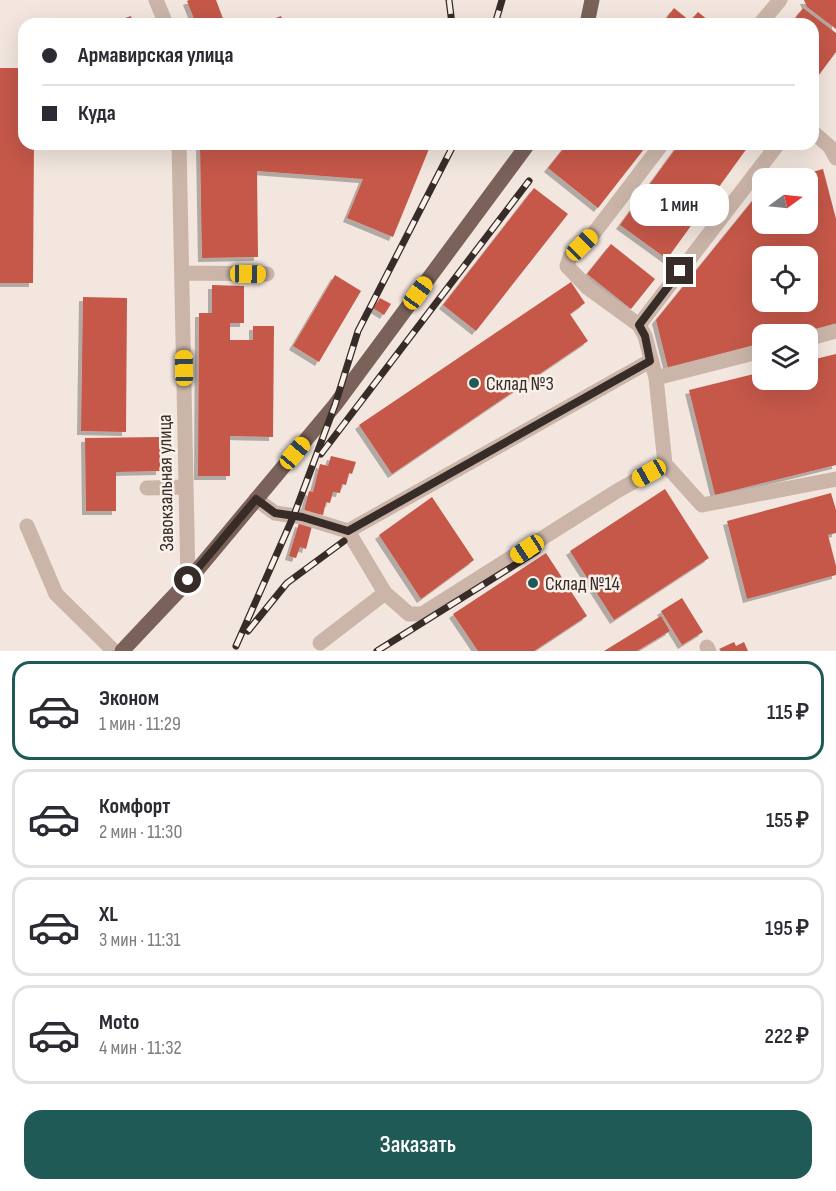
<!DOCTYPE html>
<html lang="ru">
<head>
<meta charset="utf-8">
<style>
  :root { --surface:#fff; --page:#f7f7f7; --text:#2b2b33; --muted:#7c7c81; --line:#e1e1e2; --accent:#1f5a57 }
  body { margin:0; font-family:"Sofia Sans Condensed",sans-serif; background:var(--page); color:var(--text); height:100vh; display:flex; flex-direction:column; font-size:22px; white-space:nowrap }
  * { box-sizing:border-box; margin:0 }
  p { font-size:20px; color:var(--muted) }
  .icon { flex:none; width:33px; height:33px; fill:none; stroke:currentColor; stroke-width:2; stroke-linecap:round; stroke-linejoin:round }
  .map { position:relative; height:651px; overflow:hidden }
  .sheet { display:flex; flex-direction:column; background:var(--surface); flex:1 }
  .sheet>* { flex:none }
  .banner { position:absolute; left:18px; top:18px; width:801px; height:132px; border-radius:18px; box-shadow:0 6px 24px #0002; display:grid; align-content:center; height:132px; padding:0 24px; background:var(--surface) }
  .needle { width:39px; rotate:75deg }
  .buttons { position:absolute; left:752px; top:168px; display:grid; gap:12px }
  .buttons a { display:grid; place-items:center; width:66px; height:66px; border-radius:12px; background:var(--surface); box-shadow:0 6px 24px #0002; font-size:30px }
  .end { position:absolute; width:27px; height:27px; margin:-14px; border:8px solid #382c29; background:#fff; box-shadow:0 0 0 3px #fff }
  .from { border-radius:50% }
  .bubble { position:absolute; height:42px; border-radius:18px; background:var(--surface); box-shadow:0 6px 24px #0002; font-size:20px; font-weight:600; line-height:42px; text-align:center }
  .car { position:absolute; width:18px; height:36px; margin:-18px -9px; border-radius:8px; box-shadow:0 0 4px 2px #0007; background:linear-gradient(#f5c518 24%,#345 0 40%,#f5c518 0 76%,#345 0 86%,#f5c518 0) }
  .banner b { display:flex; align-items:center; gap:21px; height:57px; font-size:22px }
  .banner b+b { border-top:2px solid var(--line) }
  .banner i { width:15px; height:15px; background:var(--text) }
  ul { padding:10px 0 0; list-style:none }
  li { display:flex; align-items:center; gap:18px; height:99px; margin:0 12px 9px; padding:0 12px; border:3px solid var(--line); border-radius:18px }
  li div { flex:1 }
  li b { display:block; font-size:22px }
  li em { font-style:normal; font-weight:600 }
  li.active { border-color:var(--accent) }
  li>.icon { width:54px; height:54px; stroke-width:1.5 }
  .action { display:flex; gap:12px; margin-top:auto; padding:12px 24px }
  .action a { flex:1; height:69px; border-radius:18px; background:var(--accent); color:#fff; font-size:24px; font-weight:600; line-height:69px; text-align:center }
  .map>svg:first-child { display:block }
</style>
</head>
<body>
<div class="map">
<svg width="836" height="651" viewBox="0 0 836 651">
  <defs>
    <filter id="shadow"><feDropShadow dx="-4" dy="4" stdDeviation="0" flood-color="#0004"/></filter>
  </defs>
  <rect width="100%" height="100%" fill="#f2e6de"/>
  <path fill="#c55849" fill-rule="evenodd" filter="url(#shadow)" d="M189 0H216L225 24H196L187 1Z
    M804 0H836V29L807 7Z
    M674 8 690 21 698 12 713 24H662Z
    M803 8 836 33V52L813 83V24H791Z
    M131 16 133 24H107Z
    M281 16 284 24H260Z
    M0 68H24V144H34L33 283H0Z
    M200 144H431L393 237 347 218 363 179 257 171 258 257 202 258Z
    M567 144H648L598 208 548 168Z
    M679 144H750L667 259 620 225Z
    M823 169 836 219V324L797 334H762V343L668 368 656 320 762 189V224H807V178H791ZM762 256H807V302H762Z
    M534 188 568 214 476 331 443 305Z
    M611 244 655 279 631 309 587 274Z
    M335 275 361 291 319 362 293 346Z
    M571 282 585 303 570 314 588 341 392 474 359 425Z
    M212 285 244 286V323H230V340H253V326H274L273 437 230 436V476H198L199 313H212Z
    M83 297 127 298 126 432 81 431Z
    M380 298 391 304 384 315 373 308Z
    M836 354V465L715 495 689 390 762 372V380H807V361Z
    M160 437V471L116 472V511H86L85 438Z
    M331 456 356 462 352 474 349 473 346 485 342 484 340 493 333 492 330 503 326 502 323 515 304 511 309 491 313 492 320 464 328 466Z
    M665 489 709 558 614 620 570 551Z
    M831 493 836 510V533L828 535 836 566V575L747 599 727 521Z
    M432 497 474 560 421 599 379 535Z
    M299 523 312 526 306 549 300 547 296 558 289 556Z
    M546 553 587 616 534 651H478L453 614Z
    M682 598 703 632 682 645 661 611Z
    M661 616 670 631 637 651H604Z
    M734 642 736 646 744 642 748 651H721L719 649Z"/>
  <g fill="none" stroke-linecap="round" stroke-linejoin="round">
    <path stroke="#cbb5a9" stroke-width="15" d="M156 0 166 24
      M760 24 780 0
      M813 132 830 147 836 158
      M179 144 188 581
      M662 144 594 233 570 257 567 266 588 288 639 325 645 336 656 378 665 464 702 505 836 479
      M182 273 267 274
      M639 325 778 144
      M807 339 836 331
      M656 378 762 351
      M147 488 186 487
      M256 499 275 513 302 517 348 531 650 361
      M27 526 56 594 114 651
      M348 531 385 593 409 614H422L617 491 665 464
      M320 643 385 593
      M707 647 709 651"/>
    <path stroke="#7a615a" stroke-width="15" d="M587 24 592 0
      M122 651 188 581 335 405 528 144"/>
    <defs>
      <path id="rail" d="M449 0 452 24
        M495 24 502 0
        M321 454 529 181
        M248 631 287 583 344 541
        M236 646 294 515 335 405 358 331 454 144
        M377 651 537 551"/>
    </defs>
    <use href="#rail" stroke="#382c29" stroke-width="7"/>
    <use href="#rail" stroke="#faf1ea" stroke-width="4.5" stroke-dasharray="14" stroke-linecap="butt"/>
  </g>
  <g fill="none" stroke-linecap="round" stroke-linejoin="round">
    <path stroke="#382c29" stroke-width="8" d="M188 580 256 499 275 513 302 517 348 531 650 361 645 336 639 325 680 271"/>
  </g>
  <g fill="#1f5a57" stroke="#faf1ea" stroke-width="2">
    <circle cx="474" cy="383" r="6"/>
    <circle cx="533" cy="583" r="6"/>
  </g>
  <g text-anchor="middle" stroke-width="5" stroke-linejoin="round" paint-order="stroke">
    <g font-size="20" fill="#382c29" stroke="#faf1ea" text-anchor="start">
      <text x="486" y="390">Склад №3</text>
      <text x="545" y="590">Склад №14</text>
    </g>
    <g font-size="20" fill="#382c29" stroke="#faf1ea">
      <text transform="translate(165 483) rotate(-91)" y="7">Завокзальная улица</text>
    </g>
  </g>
</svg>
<div class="buttons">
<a><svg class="needle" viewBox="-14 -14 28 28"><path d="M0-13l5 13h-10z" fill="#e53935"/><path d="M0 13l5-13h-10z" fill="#7c7c81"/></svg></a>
<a><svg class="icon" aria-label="locate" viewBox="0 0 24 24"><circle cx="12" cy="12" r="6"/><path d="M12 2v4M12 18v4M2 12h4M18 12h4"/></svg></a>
<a><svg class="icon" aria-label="layers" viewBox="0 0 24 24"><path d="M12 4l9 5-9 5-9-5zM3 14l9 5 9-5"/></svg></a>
</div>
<i class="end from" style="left:188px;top:580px"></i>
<i class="end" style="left:680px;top:271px"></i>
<div class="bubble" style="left:630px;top:184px;width:99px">1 мин</div>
<i class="car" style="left:582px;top:245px;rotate:45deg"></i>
<i class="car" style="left:248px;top:274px;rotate:91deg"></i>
<i class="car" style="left:418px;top:293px;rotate:36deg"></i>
<i class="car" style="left:184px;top:368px;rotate:359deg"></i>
<i class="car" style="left:295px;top:453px;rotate:40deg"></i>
<i class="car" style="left:649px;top:473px;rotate:241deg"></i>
<i class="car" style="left:527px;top:549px;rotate:237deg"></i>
<div class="banner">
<b><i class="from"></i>Армавирская улица</b>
<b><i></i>Куда</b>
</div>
</div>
<section class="sheet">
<ul>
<li class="active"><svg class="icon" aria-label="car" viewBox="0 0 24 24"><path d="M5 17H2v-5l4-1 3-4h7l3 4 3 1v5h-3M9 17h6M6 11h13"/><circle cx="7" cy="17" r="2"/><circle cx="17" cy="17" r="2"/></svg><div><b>Эконом</b><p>1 мин · 11:29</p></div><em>115 ₽</em></li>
<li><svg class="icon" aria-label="car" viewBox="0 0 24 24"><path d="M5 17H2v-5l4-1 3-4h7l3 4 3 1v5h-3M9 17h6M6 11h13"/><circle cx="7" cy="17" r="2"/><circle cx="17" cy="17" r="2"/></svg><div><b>Комфорт</b><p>2 мин · 11:30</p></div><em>155 ₽</em></li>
<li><svg class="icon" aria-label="car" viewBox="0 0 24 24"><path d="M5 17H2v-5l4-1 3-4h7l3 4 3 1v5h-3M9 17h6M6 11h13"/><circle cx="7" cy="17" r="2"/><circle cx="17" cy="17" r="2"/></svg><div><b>XL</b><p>3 мин · 11:31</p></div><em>195 ₽</em></li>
<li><svg class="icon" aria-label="car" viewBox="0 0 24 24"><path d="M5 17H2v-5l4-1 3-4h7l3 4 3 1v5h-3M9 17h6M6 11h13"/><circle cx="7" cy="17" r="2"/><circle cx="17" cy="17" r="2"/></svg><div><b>Moto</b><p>4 мин · 11:32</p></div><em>222 ₽</em></li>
</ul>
<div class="action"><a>Заказать</a></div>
</section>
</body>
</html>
